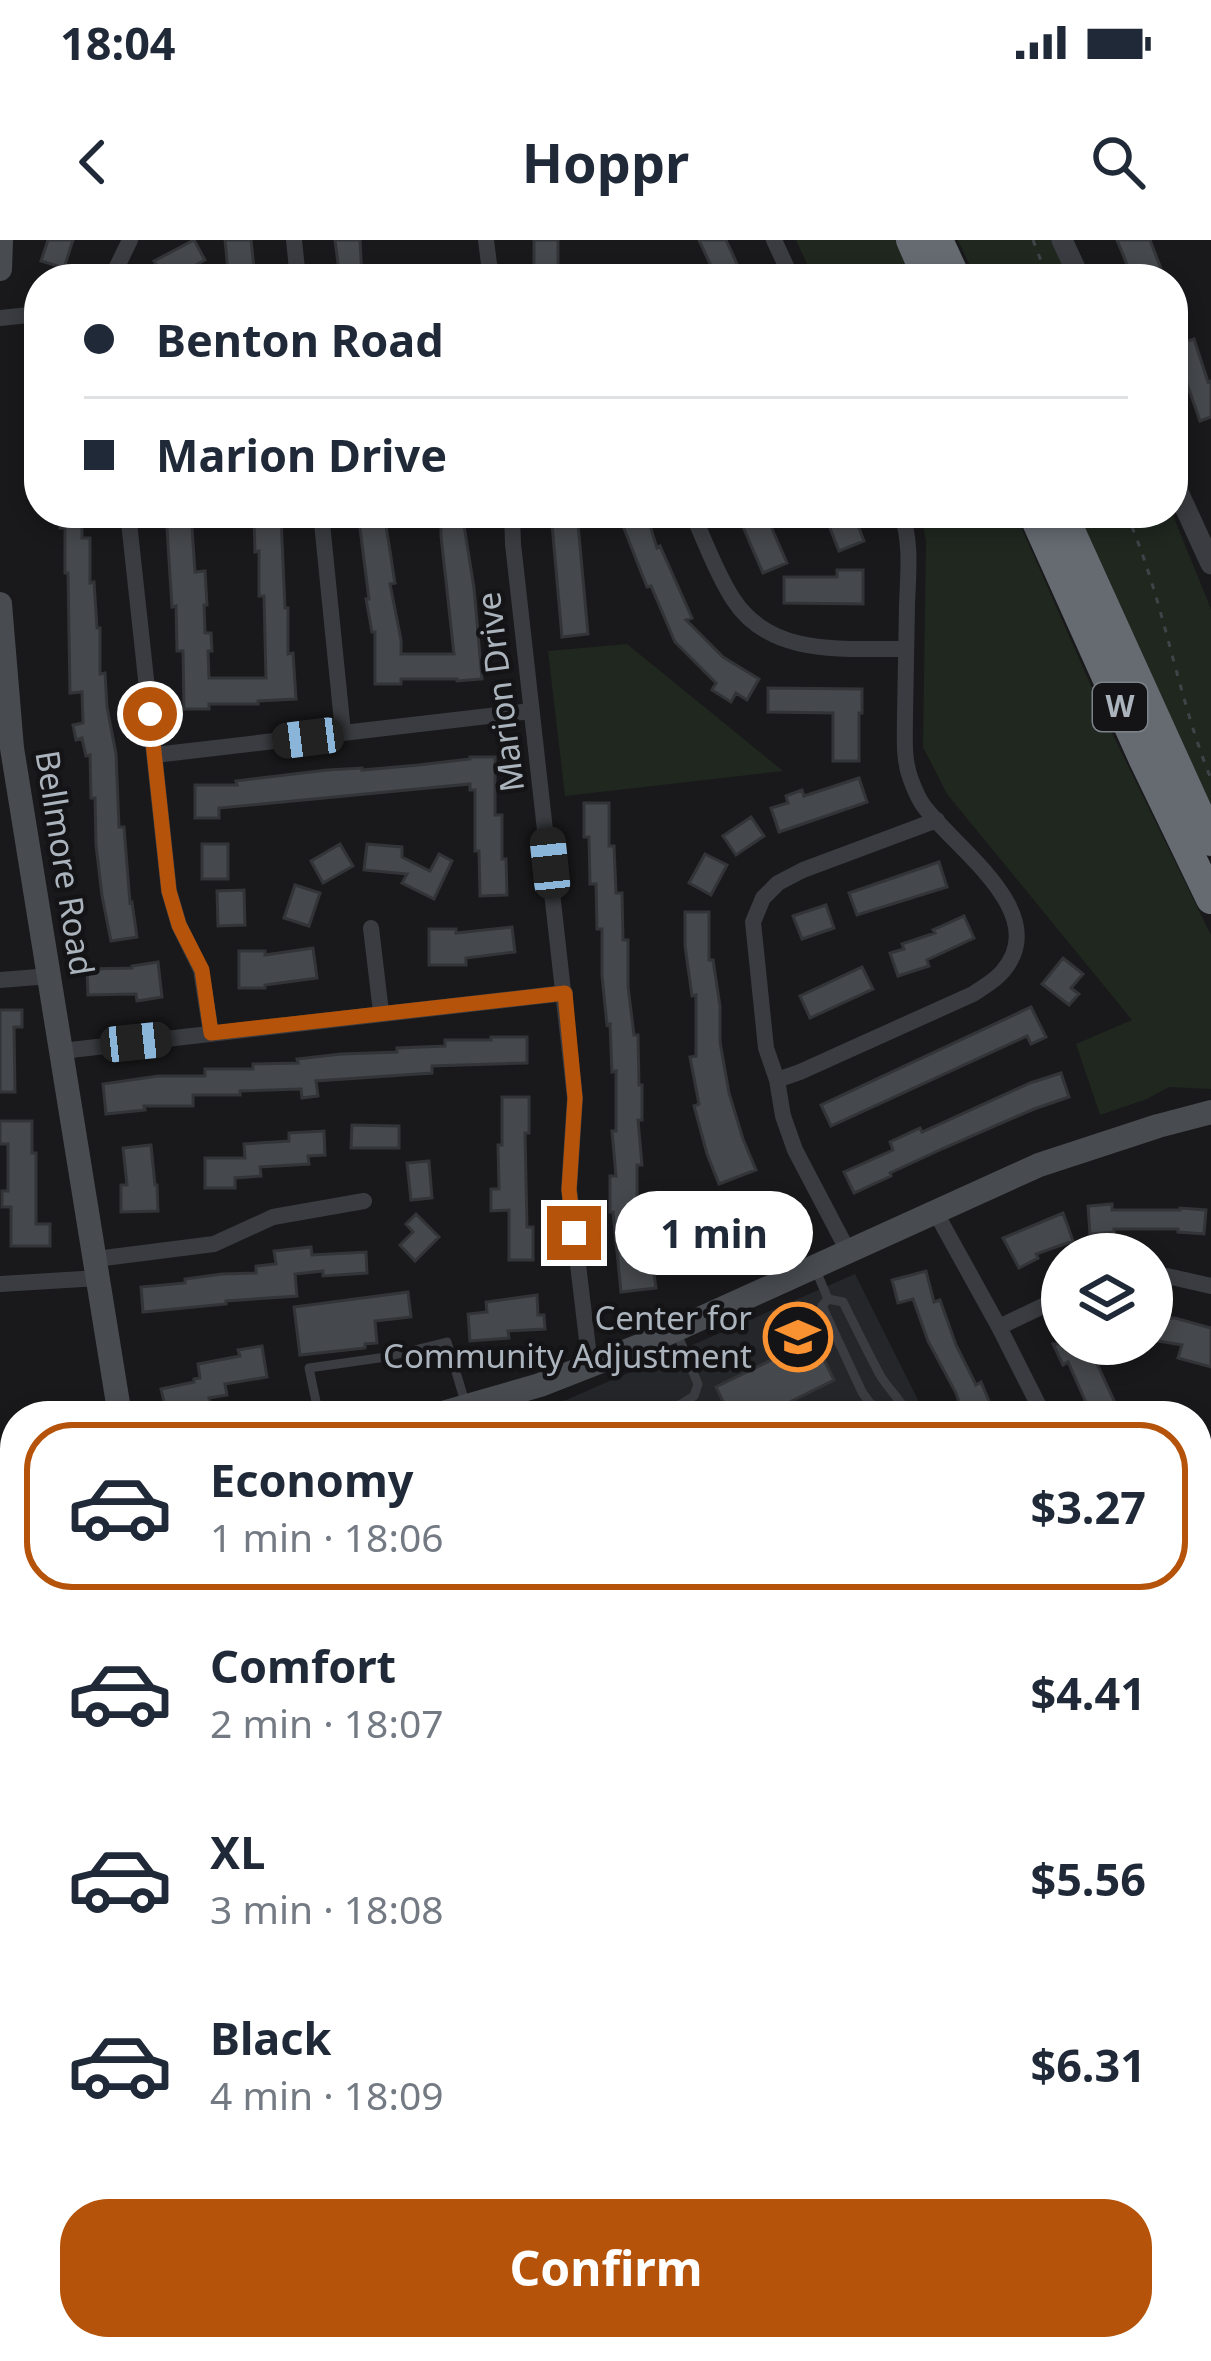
<!DOCTYPE html>
<html lang="en">
<head>
<meta charset="utf-8">
<style>
  :root { --surface:#fff; --page:#f2f2f3; --text:#1f2937; --muted:#747a83; --line:#e0e1e3; --accent:#b45309 }
  body { margin:0; font-family:"Noto Sans",sans-serif; background:var(--page); color:var(--text); height:100vh; display:flex; flex-direction:column; font-size:45px; white-space:nowrap }
  * { box-sizing:border-box; margin:0 }
  p { font-size:39px; color:var(--muted) }
  .icon { flex:none; width:66px; height:66px; fill:none; stroke:currentColor; stroke-width:2; stroke-linecap:round; stroke-linejoin:round }
  .map { position:relative; flex:1; overflow:hidden }
  .sheet { position:absolute; left:0px; top:1161px; width:1212px; height:960px; display:flex; flex-direction:column; background:var(--surface); border-radius:48px 48px 0 0; box-shadow:0 6px 18px #0003 }
  .sheet>* { flex:none }
  .top-card { position:absolute; left:24px; top:24px; width:1164px; height:264px; border-radius:48px; box-shadow:0 6px 18px #0003; display:grid; align-content:center; height:264px; padding:0 60px; background:var(--surface) }
  .fabs { position:absolute; left:1041px; top:993px; display:grid; gap:24px }
  .fabs a { display:grid; place-items:center; width:132px; height:132px; border-radius:50%; background:var(--surface); box-shadow:0 6px 18px #0003; font-size:60px }
  .end { position:absolute; width:54px; height:54px; margin:-27px; border:15px solid #b45309; background:#fff; box-shadow:0 0 0 6px #fff }
  .from { border-radius:50% }
  .bubble { position:absolute; height:84px; border-radius:42px; background:var(--surface); box-shadow:0 6px 18px #0003; font-size:39px; font-weight:700; line-height:84px; text-align:center }
  .car { position:absolute; width:36px; height:72px; margin:-36px -18px; border-radius:15px; box-shadow:0 0 9px 3px #0007; background:linear-gradient(#222 24%,#8ab4d8 0 40%,#222 0 76%,#8ab4d8 0 86%,#222 0) }
  .top-card b { display:flex; align-items:center; gap:42px; height:114px; font-size:45px }
  .top-card b+b { border-top:3px solid var(--line) }
  .top-card i { width:30px; height:30px; background:var(--text) }
  ul { padding:21px 0 0; list-style:none }
  li { display:flex; align-items:center; gap:36px; height:168px; margin:0 24px 18px; padding:0 36px; border:6px solid transparent; border-radius:48px }
  li div { flex:1 }
  li b { display:block; font-size:45px }
  li em { font-style:normal; font-weight:700 }
  li.current { border-color:var(--accent) }
  li>.icon { width:108px; height:108px; stroke-width:1.5 }
  .action { display:flex; gap:24px; margin-top:auto; padding:24px 60px }
  .action a { flex:1; height:138px; border-radius:48px; background:var(--accent); color:#fff; font-size:48px; font-weight:700; line-height:138px; text-align:center }
  .status { display:flex; justify-content:space-between; align-items:center; height:84px; padding:0 60px; background:var(--surface); direction:ltr }
  .status svg { height:33px; fill:currentColor }
  header { display:flex; justify-content:space-between; align-items:center; height:156px; padding:0 60px; background:var(--surface); font-size:54px; font-weight:700 }
  .map>svg:first-child { display:block }
</style>
</head>
<body>
<div class="status"><b>18:04</b><svg viewBox="0 0 49 12"><path d="M0 12V9h3v3zM5 12V6h3v6zM10 12V3h3v9zM15 12V0h3v12zM26 1h20v11H26zM47 4h2v5h-2z"/></svg></div>
<header><svg class="icon" aria-label="back" viewBox="0 0 24 24"><path d="M15 5l-7 7 7 7"/></svg>Hoppr<svg class="icon" aria-label="search" viewBox="0 0 24 24"><circle cx="10" cy="10" r="6"/><path d="M15 15l6 6"/></svg></header>
<div class="map">
<svg width="1211" height="2121" viewBox="0 0 1211 2121">
  <rect width="100%" height="100%" fill="#19191b"/>
  <path fill="#252629" d="M855 1034 926 1176H512L566 1160Z"/>
  <path fill="#1f271f" d="M796 0H897L915 39H814Z
    M958 0H1053L1071 39H976Z
    M921 273H1015L1110 489 1211 695V849L1169 847 1147 859 1100 875 1076 804 1132 780 947 554 923 507 926 302Z
    M1077 273H1172L1211 369V566Z
    M627 404 783 531 565 556 548 411Z
    M15 2032V2106H295L297 2121H0V2059L8 2034Z"/>
  <path fill="#2e3c41" d="M34 2106H212L225 2121H26Z"/>
  <g fill="none" stroke-linecap="round" stroke-linejoin="round">
    <path stroke="#2e3c41" stroke-width="4.5" d="M1144 2106 1151 2121"/>
  </g>
  <path fill="#45484c" stroke="#333438" stroke-width="3" d="M48 0H73L64 28 41 21Z
    M194 0 205 20 170 39H164L154 21Z
    M225 0H251L254 28 228 31Z
    M335 0H360L362 39H340Z
    M534 0H558V31H534Z
    M699 0H726L744 39H717Z
    M1117 0H1150L1165 39H1133Z
    M1173 73H1176L1185 102 1194 99 1208 142 1211 141V177L1200 181 1185 138 1181 139 1173 115Z
    M60 273H82V298H90V343L94 342 97 388H100V434L105 433 107 467 116 514 119 587H124L130 663 132 662 137 697 111 701 102 656 96 605 95 558H91L90 515 86 516 82 498 76 500 73 485 83 483 82 452 70 453 68 333H65V288H60Z
    M166 273H191L195 332 205 331 207 365H204L205 393H211L212 411H208L209 438H266L264 356H259V311L255 312 254 278 281 277 285 368H288V414L293 413 296 459 258 461V464H209V469H184L183 411H177L176 366 172 367Z
    M358 273H384L395 343 390 344 401 400V414H454L441 296V273H462L474 348 482 439 457 441V439H401V444H375V392H372L366 359H369Z
    M551 273H577L588 394 562 397Z
    M618 273H646L657 308 660 306 692 378 686 380 723 417 759 439 747 460 736 453 731 462 712 450 716 443 675 402 651 346 647 347Z
    M737 273H765L787 323 763 333Z
    M824 273H853L864 301 839 311Z
    M837 330H863V364L784 363V337H837Z
    M768 448 862 449V473H859V521H833V473L768 472Z
    M470 517H495V575H502V619H506L507 655 480 656 479 611H475V550H470V544L219 568V578H195V545H237L236 541 327 530 362 528V530L418 525 470 519Z
    M859 538 867 562 779 592 771 568 788 563 786 556 802 550 804 556Z
    M584 563H609V606H614L616 653H622L623 700H628V747L634 795H638L639 845H642V880H638L642 925H637V977L639 976 645 1022 652 1021 656 1048 621 1052 613 972H610V936H616L612 891H616V831L612 832 610 784 607 785 602 736V689H597L596 644H590L589 597H584Z
    M751 577 764 596 736 615 723 596Z
    M202 604H228V639H202Z
    M340 604 353 626 323 643 311 621Z
    M367 604 402 607V617L430 631 439 614 452 621 434 659 402 643 407 634 364 630Z
    M705 614 727 625 711 655 689 643Z
    M939 622 947 647 857 675 849 653Z
    M295 645 320 653 309 686 284 678Z
    M244 650 245 685 218 686 217 651Z
    M826 665 834 688 802 699 793 676Z
    M685 672H709V720H713L720 766V802L729 853 743 899 756 930 719 944 707 914 694 866 699 864 690 817 696 816V755L692 756 685 706Z
    M964 676 974 698 927 720 929 726 898 736 890 713 904 709 902 704 935 693 933 690Z
    M512 687 515 712 466 718V725H429V689H456V693Z
    M313 708 317 738 265 745V748H239V711H265V715Z
    M1063 718 1083 734 1071 748 1079 754 1069 765 1042 744Z
    M158 722 162 757 137 761 136 754 88 755 87 729 132 728V726Z
    M862 727 873 749 810 778 800 756Z
    M1031 767 1046 797 1031 804 1027 796 831 886 821 865Z
    M0 770H22V787H14L15 852H0Z
    M491 797H527V823L432 826V833L316 841 318 856 302 858 301 849 240 851V855H193V866H144L145 870 106 874 103 844 158 836H205V829H253V824L298 823 297 819 341 814 397 812V808L445 806V800H491Z
    M1061 833 1069 857 1034 869 944 908 890 933 891 936 854 953 844 932 893 910 890 902 920 888 922 892 1030 843Z
    M502 857H529V893H525L527 987H533V1020H509V970L491 971V949H499L498 905H502Z
    M0 881H32V913H36V984H50V1006H11V967H2V951H8V904H0Z
    M352 885 399 886V908H351Z
    M324 891 325 915 308 916 309 924 260 927 261 936 235 938V948H205V918H245L244 904 289 901V893Z
    M151 905 155 945H157L158 971 121 972V945H127L123 908Z
    M429 921 432 958 411 960 407 923Z
    M1112 964V970H1180V968L1206 970 1204 994 1178 992V989H1114V992L1090 994 1088 966Z
    M1063 973 1073 1001 1036 1014 1038 1018 1019 1028 1003 998Z
    M416 974 439 997 415 1021 400 1005 413 992 406 984Z
    M311 1007 312 1015 366 1012 367 1033 323 1036V1031L295 1034 297 1056 226 1061V1064L143 1072 141 1047 185 1043V1039L222 1034 256 1033V1026L276 1024 274 1011Z
    M926 1031 934 1062 940 1060 956 1105 976 1145 981 1142 994 1173 986 1176H964L956 1153 928 1101 913 1059 898 1063 892 1040Z
    M408 1052 411 1077 375 1081 377 1103 365 1104V1108L300 1115 294 1067Z
    M537 1055 538 1075H544L545 1089 508 1091 509 1098 470 1101 468 1074 487 1072 486 1062Z
    M1152 1078H1175L1211 1088V1127L1178 1118 1182 1105 1152 1100Z
    M814 1099 834 1140 770 1172 772 1176H730L716 1147Z
    M1053 1104H1088L1121 1176H1092L1068 1122 1063 1125Z
    M262 1106 267 1137 225 1144 227 1155 209 1158 210 1162 166 1170 161 1149 194 1142V1139L200 1138 198 1124 240 1116 238 1110Z
    M1211 1338V1415H1210L1197 1382V1340Z
    M0 1439 15 1442V1503L0 1501Z
    M1197 1531 1211 1559V1659L1203 1660 1197 1619Z
    M1 1830H15V1934L4 1973H0Z
    M1197 2046 1211 2068V2095L1197 2104Z
    M914 2106H950L957 2121H923Z
    M381 2107 383 2121H338V2113Z"/>
  <g fill="none" stroke-linecap="round" stroke-linejoin="round">
    <path stroke="#404348" stroke-width="3" stroke-dasharray="6 9" stroke-linecap="butt" d="M1033 0 1048 39
      M1126 273C1164 358 1176 453 1211 539"/>
    <path stroke="#3a3c41" stroke-width="9" d="M815 1028 828 1059 822 1066 862 1152 870 1163 891 1176
      M828 1059 843 1062C855 1086 867 1111 880 1135 889 1150 901 1160 909 1176
      M519 1154 529 1176
      M319 1176 309 1128 386 1117 447 1102 465 1162
      M661 1176 694 1156 698 1144 676 1091"/>
    <path stroke="#3a3c41" stroke-width="16" d="M294 0 298 39
      M486 0 489 24 494 39
      M774 0 792 39
      M111 39 130 0
      M0 78 39 74
      M128 273 169 651 179 685 201 730 211 793
      M321 273 343 492
      M512 273 513 304 575 858 569 949 590 1125
      M692 273C705 301 716 333 733 359 771 418 845 408 906 409
      M155 515 531 471
      M371 688 381 772
      M0 740 50 736
      M62 811 565 753
      M777 840 800 832 973 754C983 747 995 741 1003 731 1053 672 953 607 923 565 918 558 914 548 911 540 903 520 905 497 905 476 906 439 906 402 907 365 908 335 912 301 901 273
      M936 973 999 1087 1044 1176
      M849 1013 795 910 783 876 777 840 766 808 753 682 763 658 778 643 803 630 937 580
      M96 1019 214 1004 273 977 364 961
      M1152 1036H1167L1211 1046
      M0 1044 99 1038
      M999 1087 1062 1057
      M1197 1468 1211 1480
      M1197 1904 1211 1897
      M1197 1940 1211 1968
      M303 2106 305 2121
      M999 2106 1006 2121
      M763 2121 794 2106"/>
    <path stroke="#3a3c41" stroke-width="21" d="M1062 0 1080 39
      M1173 241 1211 324"/>
    <path stroke="#484c51" stroke-width="24" d="M0 29 1 0
      M0 364 12 508 120 1176
      M432 1176 540 1145 642 1105 1039 925 1158 886 1211 872
      M0 1232 15 1231
      M0 1715 15 1664"/>
    <path stroke="#666b72" stroke-width="30" d="M911 0 928 39
      M938 0 956 39
      M1033 273 1144 520 1211 659
      M1062 273 1211 601"/>
  </g>
  <g fill="none" stroke-linecap="round" stroke-linejoin="round">
    <path stroke="#b45309" stroke-width="15" d="M150 474 169 651 179 685 202 730 211 793 565 753 575 858 569 950 574 993"/>
  </g>
  <defs>
    <symbol id="school-ring" viewBox="-11 -11 22 22"><circle r="9.5" fill="#141417" stroke="#fb9231" stroke-width="1.5"/><path d="M0-5L7-2L0 1L-7-2ZM-4 1L0 2.5L4 1V4Q0 6-4 4Z" fill="#fb9231"/></symbol>
  </defs>
  <g fill-rule="evenodd">
    <use href="#school-ring" x="760" y="1059" width="76" height="76"/>
  </g>
  <g text-anchor="middle" stroke-width="9" stroke-linejoin="round" paint-order="stroke">
    <rect fill="#141417" stroke="#7e838a" stroke-width="3" x="1093" y="443" width="54" height="48" rx="9"/>
    <g font-size="30" font-weight="bold" fill="#abb3bc">
      <text x="1120" y="477">W</text>
    </g>
    <g font-size="33" fill="#abb3bc" stroke="#141417">
      <text transform="translate(500 452) rotate(-97)" y="12">Marion Drive</text>
      <text transform="translate(65 623) rotate(81)" y="12">Bellmore Road</text>
    </g>
    <g font-size="33" fill="#abb3bc" stroke="#141417" text-anchor="end">
      <text x="752" y="1090">Center for<tspan x="752" dy="38">Community Adjustment</tspan></text>
    </g>
  </g>
</svg>
<div class="fabs">
<a><svg class="icon" aria-label="layers" viewBox="0 0 24 24"><path d="M12 4l9 5-9 5-9-5zM3 14l9 5 9-5"/></svg></a>
</div>
<i class="end from" style="left:150px;top:474px"></i>
<i class="end" style="left:574px;top:993px"></i>
<div class="bubble" style="left:615px;top:951px;width:198px">1 min</div>
<i class="car" style="left:308px;top:498px;rotate:263deg"></i>
<i class="car" style="left:550px;top:623px;rotate:354deg"></i>
<i class="car" style="left:136px;top:802px;rotate:84deg"></i>
<div class="top-card">
<b><i class="from"></i>Benton Road</b>
<b><i></i>Marion Drive</b>
</div>
<section class="sheet">
<ul>
<li class="current"><svg class="icon" aria-label="car" viewBox="0 0 24 24"><path d="M5 17H2v-5l4-1 3-4h7l3 4 3 1v5h-3M9 17h6M6 11h13"/><circle cx="7" cy="17" r="2"/><circle cx="17" cy="17" r="2"/></svg><div><b>Economy</b><p>1 min · 18:06</p></div><em>$3.27</em></li>
<li><svg class="icon" aria-label="car" viewBox="0 0 24 24"><path d="M5 17H2v-5l4-1 3-4h7l3 4 3 1v5h-3M9 17h6M6 11h13"/><circle cx="7" cy="17" r="2"/><circle cx="17" cy="17" r="2"/></svg><div><b>Comfort</b><p>2 min · 18:07</p></div><em>$4.41</em></li>
<li><svg class="icon" aria-label="car" viewBox="0 0 24 24"><path d="M5 17H2v-5l4-1 3-4h7l3 4 3 1v5h-3M9 17h6M6 11h13"/><circle cx="7" cy="17" r="2"/><circle cx="17" cy="17" r="2"/></svg><div><b>XL</b><p>3 min · 18:08</p></div><em>$5.56</em></li>
<li><svg class="icon" aria-label="car" viewBox="0 0 24 24"><path d="M5 17H2v-5l4-1 3-4h7l3 4 3 1v5h-3M9 17h6M6 11h13"/><circle cx="7" cy="17" r="2"/><circle cx="17" cy="17" r="2"/></svg><div><b>Black</b><p>4 min · 18:09</p></div><em>$6.31</em></li>
</ul>
<div class="action"><a>Confirm</a></div>
</section>
</div>
</body>
</html>
